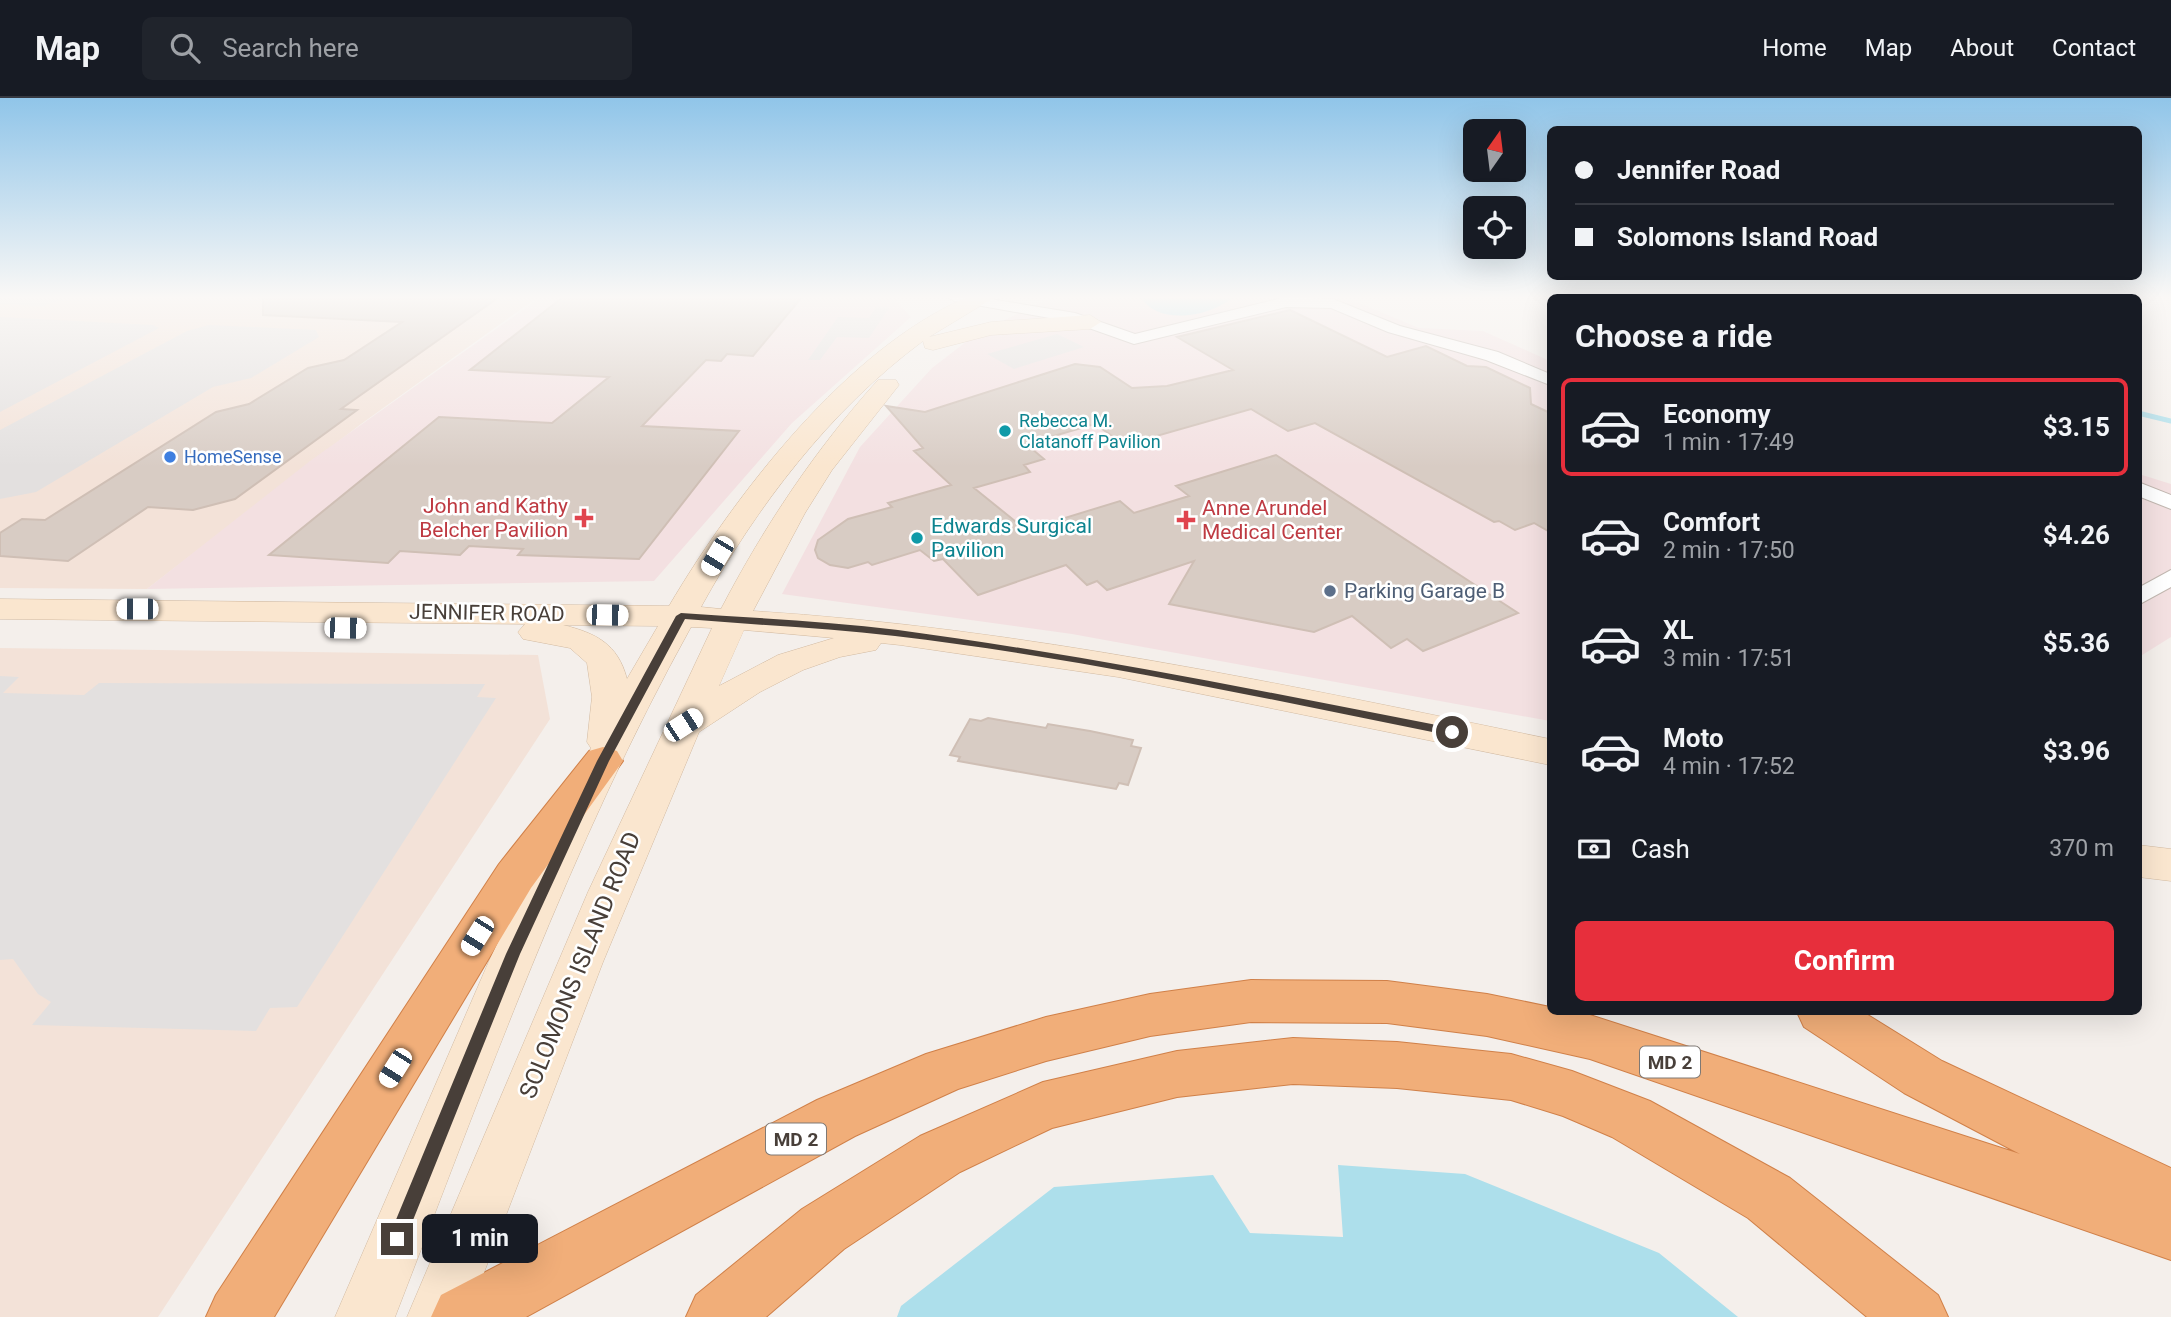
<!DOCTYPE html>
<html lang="en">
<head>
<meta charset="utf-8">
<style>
  :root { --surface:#171b24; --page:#20242c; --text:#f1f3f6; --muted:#9ea1a6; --line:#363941; --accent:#e72f3c }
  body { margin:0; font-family:Roboto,sans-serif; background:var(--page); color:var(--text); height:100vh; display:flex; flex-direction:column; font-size:26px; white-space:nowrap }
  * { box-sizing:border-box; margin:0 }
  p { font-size:23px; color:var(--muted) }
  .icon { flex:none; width:38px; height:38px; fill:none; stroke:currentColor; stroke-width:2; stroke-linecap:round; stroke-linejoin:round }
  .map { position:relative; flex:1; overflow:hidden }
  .details { position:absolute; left:1547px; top:196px; width:595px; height:721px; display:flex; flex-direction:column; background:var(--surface); border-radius:10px; box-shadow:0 7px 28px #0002 }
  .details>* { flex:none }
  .banner { position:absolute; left:1547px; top:28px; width:595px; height:154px; border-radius:10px; box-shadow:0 7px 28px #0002; display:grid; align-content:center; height:154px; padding:0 28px; background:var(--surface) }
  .needle { width:46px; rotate:14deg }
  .tools { position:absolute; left:1463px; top:21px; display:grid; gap:14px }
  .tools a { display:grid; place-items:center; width:63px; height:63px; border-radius:10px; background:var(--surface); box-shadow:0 7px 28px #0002; font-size:35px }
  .end { position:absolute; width:32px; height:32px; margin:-16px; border:9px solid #483f39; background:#fff; box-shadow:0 0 0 4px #fff }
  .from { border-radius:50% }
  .bubble { position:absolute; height:49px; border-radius:10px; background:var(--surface); box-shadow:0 7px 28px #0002; font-size:23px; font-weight:700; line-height:49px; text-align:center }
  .car { position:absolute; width:21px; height:42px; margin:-21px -10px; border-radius:9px; box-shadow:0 0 5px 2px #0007; background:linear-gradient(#fff 24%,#345 0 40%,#fff 0 76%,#345 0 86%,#fff 0) }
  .banner b { display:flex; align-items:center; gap:24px; height:66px; font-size:26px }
  .banner b+b { border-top:2px solid var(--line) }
  .banner i { width:18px; height:18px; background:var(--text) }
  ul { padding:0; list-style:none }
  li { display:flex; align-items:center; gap:21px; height:98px; margin:0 14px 10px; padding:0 14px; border:4px solid transparent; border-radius:10px }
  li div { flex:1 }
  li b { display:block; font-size:26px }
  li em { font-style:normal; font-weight:700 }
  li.selected { border-color:var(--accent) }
  li>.icon { width:63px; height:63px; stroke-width:1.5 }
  h2 { padding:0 28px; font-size:32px; line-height:84px }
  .pay { display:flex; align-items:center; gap:18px; height:77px; padding:0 28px; font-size:26px }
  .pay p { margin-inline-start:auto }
  .action { display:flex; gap:14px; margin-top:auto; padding:14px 28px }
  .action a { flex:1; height:80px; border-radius:10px; background:var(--accent); color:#fff; font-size:28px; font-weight:700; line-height:80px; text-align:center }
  header { display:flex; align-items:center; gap:42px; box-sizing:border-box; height:98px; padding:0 35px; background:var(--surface); border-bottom:2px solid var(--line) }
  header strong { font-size:33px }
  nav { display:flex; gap:38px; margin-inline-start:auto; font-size:24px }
  .search { width:490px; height:63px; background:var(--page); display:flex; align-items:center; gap:18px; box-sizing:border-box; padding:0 24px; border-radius:10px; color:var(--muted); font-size:26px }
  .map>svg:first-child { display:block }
</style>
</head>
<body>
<header>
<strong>Map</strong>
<div class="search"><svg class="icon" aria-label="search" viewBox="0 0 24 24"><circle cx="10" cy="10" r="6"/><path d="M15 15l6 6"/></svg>Search here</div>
<nav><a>Home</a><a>Map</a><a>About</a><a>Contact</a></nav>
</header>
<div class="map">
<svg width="2171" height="1219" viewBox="0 0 2171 1219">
  <rect width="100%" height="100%" fill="#f4efeb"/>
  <path fill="#f3e2d8" d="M0 199H538L361 326 147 491 0 490Z
    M0 550 538 557 550 621 158 1219H0Z"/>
  <path fill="#f3e0e1" d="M541 199H903L896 203 911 219 792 325 654 483 147 491 310 363Z
    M1051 199H1335L1359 205 1419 230 1483 233 1550 263V623L1072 536 782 496 860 349 932 270 975 237Z
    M2139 376 2171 386V539L2139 559Z"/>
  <path fill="#e3e0df" d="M0 199H71L43 208 0 206Z
    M876 209 889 210 869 240 837 239 820 262H808L838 219 869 220Z
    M0 219 153 227 159 230 0 314Z
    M209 227 316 232 319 239 251 280 213 289 36 394 0 401V332L187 233Z
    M1057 236 1084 249 1014 271 987 256Z
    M0 578 19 579 3 595 84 597 99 585 485 586 477 599 496 600 297 909 270 910 256 933 32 927 51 904 38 896 13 861 0 862Z"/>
  <path fill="#addfeb" d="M1141 199H1233C1212 218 1158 229 1141 199Z
    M1338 1067 1465 1076 1659 1155 1738 1219H897L901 1208 1054 1089 1213 1077 1250 1135 1343 1139Z"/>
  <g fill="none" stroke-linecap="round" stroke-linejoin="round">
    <path stroke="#addfeb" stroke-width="5" d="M2138 315 2171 323"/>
  </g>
  <path fill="#d8ccc4" stroke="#cfbfb5" stroke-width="2" d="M263 199H499L341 311 357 312 235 401 193 412 148 409 68 463 0 458V435L22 421 45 422 216 314 249 306 308 270 344 262 402 224 263 217Z
    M563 199H802L753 258 727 256 721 263 706 262 642 328 739 333 639 461 518 457 523 451 469 448 460 457 400 453 388 465 269 457 439 319 552 325 609 279 470 272Z
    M1290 212 1387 259 1426 248 1467 268 1486 269 1530 290 1531 306 1550 315V434L1534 425 1515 432 1499 423 1494 424 1315 325 1288 333 1251 311 1125 347 1095 326 1026 346 1044 361 1024 367 1030 374 974 390 1026 432 1120 403 1134 415 1189 398 1176 388 1276 357 1518 515 1423 553 1407 541 1391 550 1352 518 1314 534 1169 506 1194 463 1107 492 1097 483 1087 487 1066 467 978 497 943 461 934 463 920 452 872 467 868 464 848 470 830 467 818 460 815 452 818 442 848 421 892 409 888 405 951 387 914 353 923 350 886 308 925 314 1075 266 1100 269 1132 290 1167 288 1233 272 1177 239Z
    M988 620 1046 630 1048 626 1090 633 1133 642 1131 648 1141 650 1128 687 1119 685 1116 691 958 663 960 659 950 657 970 621 981 623Z"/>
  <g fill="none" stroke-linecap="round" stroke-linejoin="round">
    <defs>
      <path id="street" d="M947 199H978L1075 215 1135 236 1286 199 1333 201 1400 228 1498 254 1550 276V287L1486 262 1388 234 1331 210 1286 209 1134 246 1072 224 954 203Z
        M2138 384 2171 397V411L2138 398Z
        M2171 472V489L2138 507V490Z"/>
      <path id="secondary" d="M968 199H995L929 239 991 224 1090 217 1101 224 1090 231 991 237 933 252 925 250 923 243C830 312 756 409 701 509L721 511C765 427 815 352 878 282H896L899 287 832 372 805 415 753 513C1022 530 1288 587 1550 641V667L1118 579 900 547 881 545 876 552 840 559 803 572 760 594 699 634 603 864 467 1219H407L588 794 712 530 691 529C570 747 485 987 395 1219H335L489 863 591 650 587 644 592 599 587 565 570 550 523 541 518 534 525 526 0 521V501L669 508C734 398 848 249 968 199ZM563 527 658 528 627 581C618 546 596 535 563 527ZM744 532 834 540 778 557 719 588Z
        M2138 747 2171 751V783L2138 779Z"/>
      <path id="highway" d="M603 649 617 653 623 663 531 790 274 1219H206L216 1197 499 766 589 653Z
        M1251 882 1387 883 1487 896 1550 909V914L1590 917 2020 1056 1904 995 1804 929 1797 914H1863L1942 963 2171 1070V1162L1590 961 1487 938 1387 925 1251 924 1150 938 1046 963 958 991 855 1038 526 1219H431L441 1197 817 1002 926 956 1046 919 1150 896Z
        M1293 940 1397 944 1511 956 1572 973 1650 1003 1790 1080 1938 1197 1948 1219H1867L1748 1120 1612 1039 1563 1018 1511 1002 1397 990 1293 986 1177 999 1052 1030 960 1074 844 1151 766 1219H686L696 1197 802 1111 920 1038 1043 984 1177 953Z"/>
    </defs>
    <use href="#street" stroke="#c2b8b1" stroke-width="2"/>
    <use href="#secondary" stroke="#d2baa1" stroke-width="1"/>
    <use href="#highway" stroke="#d08049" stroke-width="2"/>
    <use href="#street" fill="#fff" fill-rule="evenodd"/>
    <use href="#secondary" fill="#fae6cf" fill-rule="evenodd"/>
    <use href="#highway" fill="#f1ae79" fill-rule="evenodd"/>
  </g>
  <linearGradient id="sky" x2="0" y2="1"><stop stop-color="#90c5e9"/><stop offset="0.54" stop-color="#faf8f6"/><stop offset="1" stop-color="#faf8f6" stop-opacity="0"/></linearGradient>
  <rect width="2171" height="369" fill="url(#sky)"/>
  <path fill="#483f39" d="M681 515C753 520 827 523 898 532 1085 557 1268 594 1452 630L1458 634 1452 638C1267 601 1083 560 895 538 826 530 755 527 685 521L609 663 520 856 403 1147 397 1150 390 1147 388 1141 506 856 597 663 676 518Z"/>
  <g fill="#0f9aa8" stroke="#fff" stroke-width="2.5">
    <circle cx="1005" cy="333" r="7"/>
    <circle cx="917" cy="440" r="7"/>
  </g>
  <circle fill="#3f7fe0" stroke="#fff" stroke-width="2.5" cx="170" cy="359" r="7"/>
  <g fill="#e0444e" stroke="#fff" stroke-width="2.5">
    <path d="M580.5 409.5h7v7h7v7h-7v7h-7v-7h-7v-7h7z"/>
    <path d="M1182.5 411.5h7v7h7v7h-7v7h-7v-7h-7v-7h7z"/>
  </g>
  <circle fill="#5c6f8a" stroke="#fff" stroke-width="2.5" cx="1330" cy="493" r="7"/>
  <g text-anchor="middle" stroke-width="5" stroke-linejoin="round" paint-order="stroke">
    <g font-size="18" fill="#0d838f" stroke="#fff" text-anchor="start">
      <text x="1019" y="329">Rebecca M.<tspan x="1019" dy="21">Clatanoff Pavilion</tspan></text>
    </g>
    <g font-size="18" fill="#366cbe" stroke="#fff" text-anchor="start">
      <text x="184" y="365">HomeSense</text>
    </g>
    <g fill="#fff" stroke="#7f7974" stroke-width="2">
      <rect x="1640" y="948.5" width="60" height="31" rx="5"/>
      <rect x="766" y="1025.5" width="60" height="31" rx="5"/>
    </g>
    <g font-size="19" font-weight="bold" fill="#483f39">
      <text x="1670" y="971">MD 2</text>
      <text x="796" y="1048">MD 2</text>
    </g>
    <g font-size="21" fill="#be3a42" stroke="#fff" text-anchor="end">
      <text x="568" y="415">John and Kathy<tspan x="568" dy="24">Belcher Pavilion</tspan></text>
      <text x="1202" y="417" text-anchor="start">Anne Arundel<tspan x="1202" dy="24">Medical Center</tspan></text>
    </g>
    <g font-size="21" fill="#0d838f" stroke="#fff" text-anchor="start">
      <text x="931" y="435">Edwards Surgical<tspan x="931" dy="24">Pavilion</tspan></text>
    </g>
    <g font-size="21" fill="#4e5e75" stroke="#fff" text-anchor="start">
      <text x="1344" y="500">Parking Garage B</text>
    </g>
    <g font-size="21" fill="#483f39" stroke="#fff">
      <text transform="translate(487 515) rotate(1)" y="7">JENNIFER ROAD</text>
    </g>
    <g font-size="24" fill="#483f39" stroke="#fff">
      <text transform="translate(580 867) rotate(-68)" y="8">SOLOMONS ISLAND ROAD</text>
    </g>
  </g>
</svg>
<div class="tools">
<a><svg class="needle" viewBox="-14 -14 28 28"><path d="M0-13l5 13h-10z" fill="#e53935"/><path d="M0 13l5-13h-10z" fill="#9ea1a6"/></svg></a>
<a><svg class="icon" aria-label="locate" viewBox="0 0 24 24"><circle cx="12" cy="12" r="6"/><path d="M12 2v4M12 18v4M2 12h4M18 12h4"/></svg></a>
</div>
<i class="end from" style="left:1452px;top:634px"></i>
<i class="end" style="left:397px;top:1141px"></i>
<div class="bubble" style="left:422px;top:1116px;width:116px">1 min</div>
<i class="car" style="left:717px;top:458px;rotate:211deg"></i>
<i class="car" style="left:137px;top:511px;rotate:270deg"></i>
<i class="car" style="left:607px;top:517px;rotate:91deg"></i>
<i class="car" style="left:345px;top:530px;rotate:91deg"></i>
<i class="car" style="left:683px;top:627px;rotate:57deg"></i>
<i class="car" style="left:477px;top:838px;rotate:212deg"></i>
<i class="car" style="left:395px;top:970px;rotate:212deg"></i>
<div class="banner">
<b><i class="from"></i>Jennifer Road</b>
<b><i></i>Solomons Island Road</b>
</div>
<section class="details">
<h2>Choose a ride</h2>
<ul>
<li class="selected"><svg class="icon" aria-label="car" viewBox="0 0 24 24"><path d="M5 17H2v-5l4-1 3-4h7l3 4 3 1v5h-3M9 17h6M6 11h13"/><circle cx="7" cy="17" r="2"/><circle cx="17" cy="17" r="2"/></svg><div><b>Economy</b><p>1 min · 17:49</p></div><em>$3.15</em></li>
<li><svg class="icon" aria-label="car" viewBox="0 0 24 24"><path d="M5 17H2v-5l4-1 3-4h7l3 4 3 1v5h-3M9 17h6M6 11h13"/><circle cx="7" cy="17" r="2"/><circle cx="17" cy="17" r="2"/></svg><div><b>Comfort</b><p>2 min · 17:50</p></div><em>$4.26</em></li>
<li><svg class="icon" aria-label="car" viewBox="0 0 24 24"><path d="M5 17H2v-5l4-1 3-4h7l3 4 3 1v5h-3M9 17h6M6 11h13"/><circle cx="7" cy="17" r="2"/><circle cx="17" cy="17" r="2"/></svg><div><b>XL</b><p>3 min · 17:51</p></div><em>$5.36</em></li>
<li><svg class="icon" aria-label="car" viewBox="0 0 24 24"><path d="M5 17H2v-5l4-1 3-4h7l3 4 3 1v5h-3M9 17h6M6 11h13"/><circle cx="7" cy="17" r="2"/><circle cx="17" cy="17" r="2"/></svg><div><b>Moto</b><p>4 min · 17:52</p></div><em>$3.96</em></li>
</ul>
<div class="pay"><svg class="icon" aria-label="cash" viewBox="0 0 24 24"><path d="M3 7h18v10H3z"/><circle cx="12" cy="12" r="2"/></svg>Cash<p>370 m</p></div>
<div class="action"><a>Confirm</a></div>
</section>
</div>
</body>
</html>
